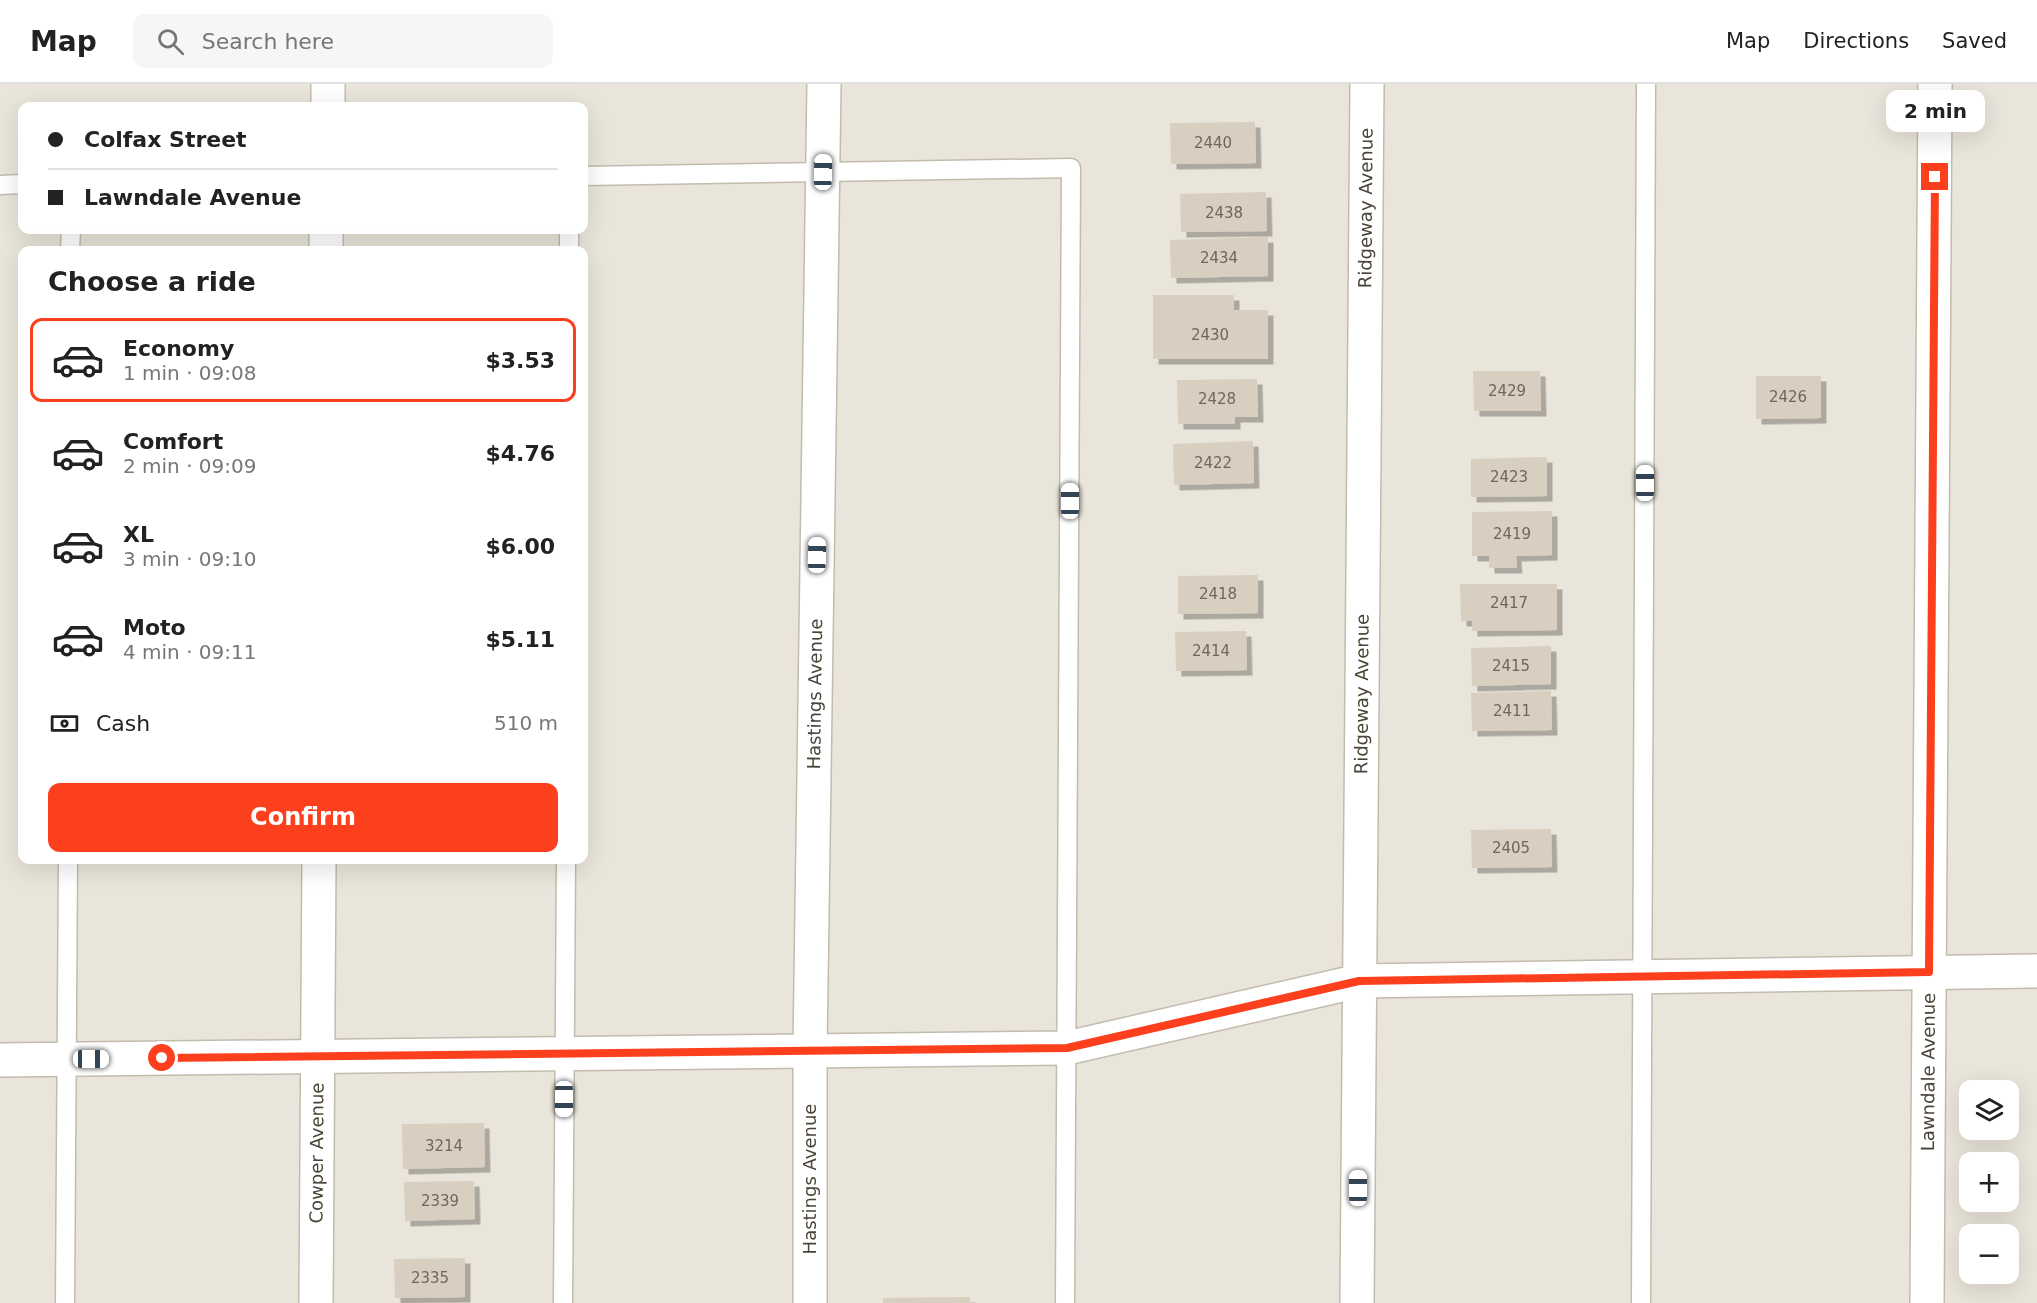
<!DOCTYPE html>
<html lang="en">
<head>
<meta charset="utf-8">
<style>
  :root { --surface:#fff; --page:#f6f6f6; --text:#222; --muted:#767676; --line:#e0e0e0; --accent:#fc3f1d }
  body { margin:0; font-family:"DejaVu Sans",sans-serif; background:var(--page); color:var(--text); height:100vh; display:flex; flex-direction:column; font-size:22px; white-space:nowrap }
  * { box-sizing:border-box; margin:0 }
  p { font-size:20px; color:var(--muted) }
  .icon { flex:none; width:33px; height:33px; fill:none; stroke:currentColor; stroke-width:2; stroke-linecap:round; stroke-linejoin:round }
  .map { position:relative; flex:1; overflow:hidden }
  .sheet { position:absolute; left:18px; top:162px; width:570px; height:618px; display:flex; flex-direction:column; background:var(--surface); border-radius:12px; box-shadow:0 6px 24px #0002 }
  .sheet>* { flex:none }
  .banner { position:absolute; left:18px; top:18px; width:570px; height:132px; border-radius:12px; box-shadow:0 6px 24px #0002; display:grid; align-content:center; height:132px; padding:0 30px; background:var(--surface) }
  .tools { position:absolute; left:1959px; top:996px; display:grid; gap:12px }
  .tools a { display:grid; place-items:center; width:60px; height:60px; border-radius:12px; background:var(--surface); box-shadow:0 6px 24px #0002; font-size:30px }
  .end { position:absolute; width:27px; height:27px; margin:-14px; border:8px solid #fc3f1d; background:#fff; box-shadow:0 0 0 3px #fff }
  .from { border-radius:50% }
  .bubble { position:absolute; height:42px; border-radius:12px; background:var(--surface); box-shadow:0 6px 24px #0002; font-size:20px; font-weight:600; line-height:42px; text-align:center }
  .car { position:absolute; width:18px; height:36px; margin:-18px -9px; border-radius:8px; box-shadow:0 0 4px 2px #0007; background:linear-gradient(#fff 24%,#345 0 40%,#fff 0 76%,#345 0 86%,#fff 0) }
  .banner b { display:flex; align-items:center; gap:21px; height:57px; font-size:22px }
  .banner b+b { border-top:2px solid var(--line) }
  .banner i { width:15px; height:15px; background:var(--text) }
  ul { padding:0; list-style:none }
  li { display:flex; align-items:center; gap:18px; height:84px; margin:0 12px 9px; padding:0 18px; border:3px solid transparent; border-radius:12px }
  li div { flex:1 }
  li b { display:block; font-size:22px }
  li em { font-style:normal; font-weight:600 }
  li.selected { border-color:var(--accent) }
  li>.icon { width:54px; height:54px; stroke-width:1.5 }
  h2 { padding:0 30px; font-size:27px; line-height:72px }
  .pay { display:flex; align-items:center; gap:15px; height:66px; padding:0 30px; font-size:22px }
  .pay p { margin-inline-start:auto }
  .action { display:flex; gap:12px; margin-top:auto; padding:12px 30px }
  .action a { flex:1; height:69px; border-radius:12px; background:var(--accent); color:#fff; font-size:24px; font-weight:600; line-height:69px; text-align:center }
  header { display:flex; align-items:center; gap:36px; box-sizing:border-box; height:84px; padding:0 30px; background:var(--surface); border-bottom:2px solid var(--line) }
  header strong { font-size:28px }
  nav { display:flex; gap:33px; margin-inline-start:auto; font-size:21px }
  .search { width:420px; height:54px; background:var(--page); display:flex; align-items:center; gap:15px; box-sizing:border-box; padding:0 21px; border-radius:12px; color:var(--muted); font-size:22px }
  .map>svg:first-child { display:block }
</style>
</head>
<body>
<header>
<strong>Map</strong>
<div class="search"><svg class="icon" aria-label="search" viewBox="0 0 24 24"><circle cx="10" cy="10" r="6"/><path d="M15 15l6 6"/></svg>Search here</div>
<nav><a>Map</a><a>Directions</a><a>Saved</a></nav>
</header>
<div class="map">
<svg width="2037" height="1219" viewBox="0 0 2037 1219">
  <defs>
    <filter id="shadow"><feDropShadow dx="5.5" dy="5.5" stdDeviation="0" flood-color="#0004"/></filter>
  </defs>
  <rect width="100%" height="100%" fill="#f6f3ec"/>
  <path fill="#eae5da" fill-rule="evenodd" d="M0 0H2037V1219H0ZM22 22H584V146H22ZM22 166H584V776H22ZM1970 1006H2008V1046H1970ZM1970 1078H2008V1118H1970ZM1970 1150H2008V1190H1970Z"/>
  <path fill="#d8cfc1" filter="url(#shadow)" d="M1255 38 1256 79 1171 80 1170 39Z
    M1266 108 1267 147 1181 148 1180 110Z
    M1268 153V192L1171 194 1170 156Z
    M1153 211H1234V226H1268V275H1153Z
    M1473 287H1540L1541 327H1474Z
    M1756 292H1821V334L1756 335Z
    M1257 295 1258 333H1235V340H1178L1177 296Z
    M1253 357 1254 399 1174 401 1173 360Z
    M1547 373V412L1471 413V375Z
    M1552 427V471L1516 472 1517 484H1489V472H1472V428Z
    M1258 491V529L1178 530V492Z
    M1460 500H1557V546L1472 547V537H1461Z
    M1246 547 1247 586 1176 587 1175 548Z
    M1551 562V600L1472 602 1471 564Z
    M1551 607 1552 646 1472 647 1471 609Z
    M1551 745 1552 783 1472 784 1471 746Z
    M484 1039 485 1083 403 1085 402 1040Z
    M474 1097 475 1135 405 1137 404 1098Z
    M465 1174V1213L395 1214 394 1175Z
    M970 1213V1219H883V1214Z"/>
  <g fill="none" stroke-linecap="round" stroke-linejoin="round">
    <defs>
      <path id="service" d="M584 92 1071 84 1065 1219
        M0 101 22 100
        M70 166 71 146
        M569 166V146
        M65 1219 68 776
        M563 1219 566 776
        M1641 1219 1646 0"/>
      <g id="minor">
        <path d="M328 22V0"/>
        <path d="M326 166V146"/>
        <path d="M0 976 1067 964 1359 897 2037 887"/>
        <path id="s1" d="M316 1219 319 776"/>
        <path id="s2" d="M810 1219V967L824 0"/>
        <path id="s3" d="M1357 1219 1367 0"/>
        <path id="s4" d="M1927 1219 1935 0"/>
      </g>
    </defs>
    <use href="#service" stroke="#c2bbae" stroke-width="21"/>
    <use href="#minor" stroke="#c2bbae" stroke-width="36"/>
    <use href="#service" stroke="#fff" stroke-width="18"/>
    <use href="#minor" stroke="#fff" stroke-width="33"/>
  </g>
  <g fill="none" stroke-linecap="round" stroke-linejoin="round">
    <path stroke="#fc3f1d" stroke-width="8" d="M162 974 1067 964 1359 897 1929 888 1935 93"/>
  </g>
  <g text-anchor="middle" stroke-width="5" stroke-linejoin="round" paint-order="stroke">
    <g font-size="15" fill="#6e675b">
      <text x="1213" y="64">2440</text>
      <text x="1224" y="134">2438</text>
      <text x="1219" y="179">2434</text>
      <text x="1210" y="256">2430</text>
      <text x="1507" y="312">2429</text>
      <text x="1788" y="318">2426</text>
      <text x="1217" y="320">2428</text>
      <text x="1213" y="384">2422</text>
      <text x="1509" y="398">2423</text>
      <text x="1512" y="455">2419</text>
      <text x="1218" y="515">2418</text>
      <text x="1509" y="524">2417</text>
      <text x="1211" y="572">2414</text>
      <text x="1511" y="587">2415</text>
      <text x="1512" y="632">2411</text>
      <text x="1511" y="769">2405</text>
      <text x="444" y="1067">3214</text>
      <text x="440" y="1122">2339</text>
      <text x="430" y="1199">2335</text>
    </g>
    <g font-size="18" fill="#4b4439" stroke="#fff">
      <text dy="6" stroke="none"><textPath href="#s3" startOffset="1095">Ridgeway Avenue</textPath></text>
      <text dy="6" stroke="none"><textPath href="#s2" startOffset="609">Hastings Avenue</textPath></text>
      <text dy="6" stroke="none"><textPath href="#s3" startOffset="609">Ridgeway Avenue</textPath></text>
      <text dy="6" stroke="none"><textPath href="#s4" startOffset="231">Lawndale Avenue</textPath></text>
      <text dy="6" stroke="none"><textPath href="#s1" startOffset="150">Cowper Avenue</textPath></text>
      <text transform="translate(810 1095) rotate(-90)" y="6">Hastings Avenue</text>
    </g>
  </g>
</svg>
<div class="tools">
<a><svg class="icon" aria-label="layers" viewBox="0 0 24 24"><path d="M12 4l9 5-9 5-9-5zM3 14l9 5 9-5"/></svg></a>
<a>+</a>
<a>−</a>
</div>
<i class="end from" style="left:162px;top:974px"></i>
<i class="end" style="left:1935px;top:93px"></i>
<div class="bubble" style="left:1886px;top:6px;width:99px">2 min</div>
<i class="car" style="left:823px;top:88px;rotate:1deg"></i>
<i class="car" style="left:1645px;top:399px;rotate:0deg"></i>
<i class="car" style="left:1070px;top:417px;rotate:0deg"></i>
<i class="car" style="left:817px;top:471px;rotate:1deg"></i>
<i class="car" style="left:91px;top:975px;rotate:90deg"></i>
<i class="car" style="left:564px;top:1015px;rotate:180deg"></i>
<i class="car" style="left:1358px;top:1104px;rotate:0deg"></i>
<div class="banner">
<b><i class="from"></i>Colfax Street</b>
<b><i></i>Lawndale Avenue</b>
</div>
<section class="sheet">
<h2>Choose a ride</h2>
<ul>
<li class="selected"><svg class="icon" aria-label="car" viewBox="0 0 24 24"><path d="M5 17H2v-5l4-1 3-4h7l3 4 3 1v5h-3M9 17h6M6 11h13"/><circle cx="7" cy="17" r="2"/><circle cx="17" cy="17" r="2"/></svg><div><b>Economy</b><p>1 min · 09:08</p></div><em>$3.53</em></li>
<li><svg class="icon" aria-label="car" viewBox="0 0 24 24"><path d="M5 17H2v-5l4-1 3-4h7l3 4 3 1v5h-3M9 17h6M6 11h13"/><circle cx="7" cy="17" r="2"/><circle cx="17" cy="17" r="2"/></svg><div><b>Comfort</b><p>2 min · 09:09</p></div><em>$4.76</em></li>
<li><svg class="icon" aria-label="car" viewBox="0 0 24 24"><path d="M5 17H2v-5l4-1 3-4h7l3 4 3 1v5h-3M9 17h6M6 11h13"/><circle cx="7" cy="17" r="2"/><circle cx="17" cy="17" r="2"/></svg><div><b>XL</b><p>3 min · 09:10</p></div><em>$6.00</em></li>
<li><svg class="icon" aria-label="car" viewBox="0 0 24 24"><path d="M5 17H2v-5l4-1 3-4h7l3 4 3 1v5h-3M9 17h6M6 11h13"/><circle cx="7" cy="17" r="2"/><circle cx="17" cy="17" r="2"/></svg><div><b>Moto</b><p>4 min · 09:11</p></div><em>$5.11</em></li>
</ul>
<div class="pay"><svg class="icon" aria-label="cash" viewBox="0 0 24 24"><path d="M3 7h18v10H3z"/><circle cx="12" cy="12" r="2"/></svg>Cash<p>510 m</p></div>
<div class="action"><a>Confirm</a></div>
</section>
</div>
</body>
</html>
